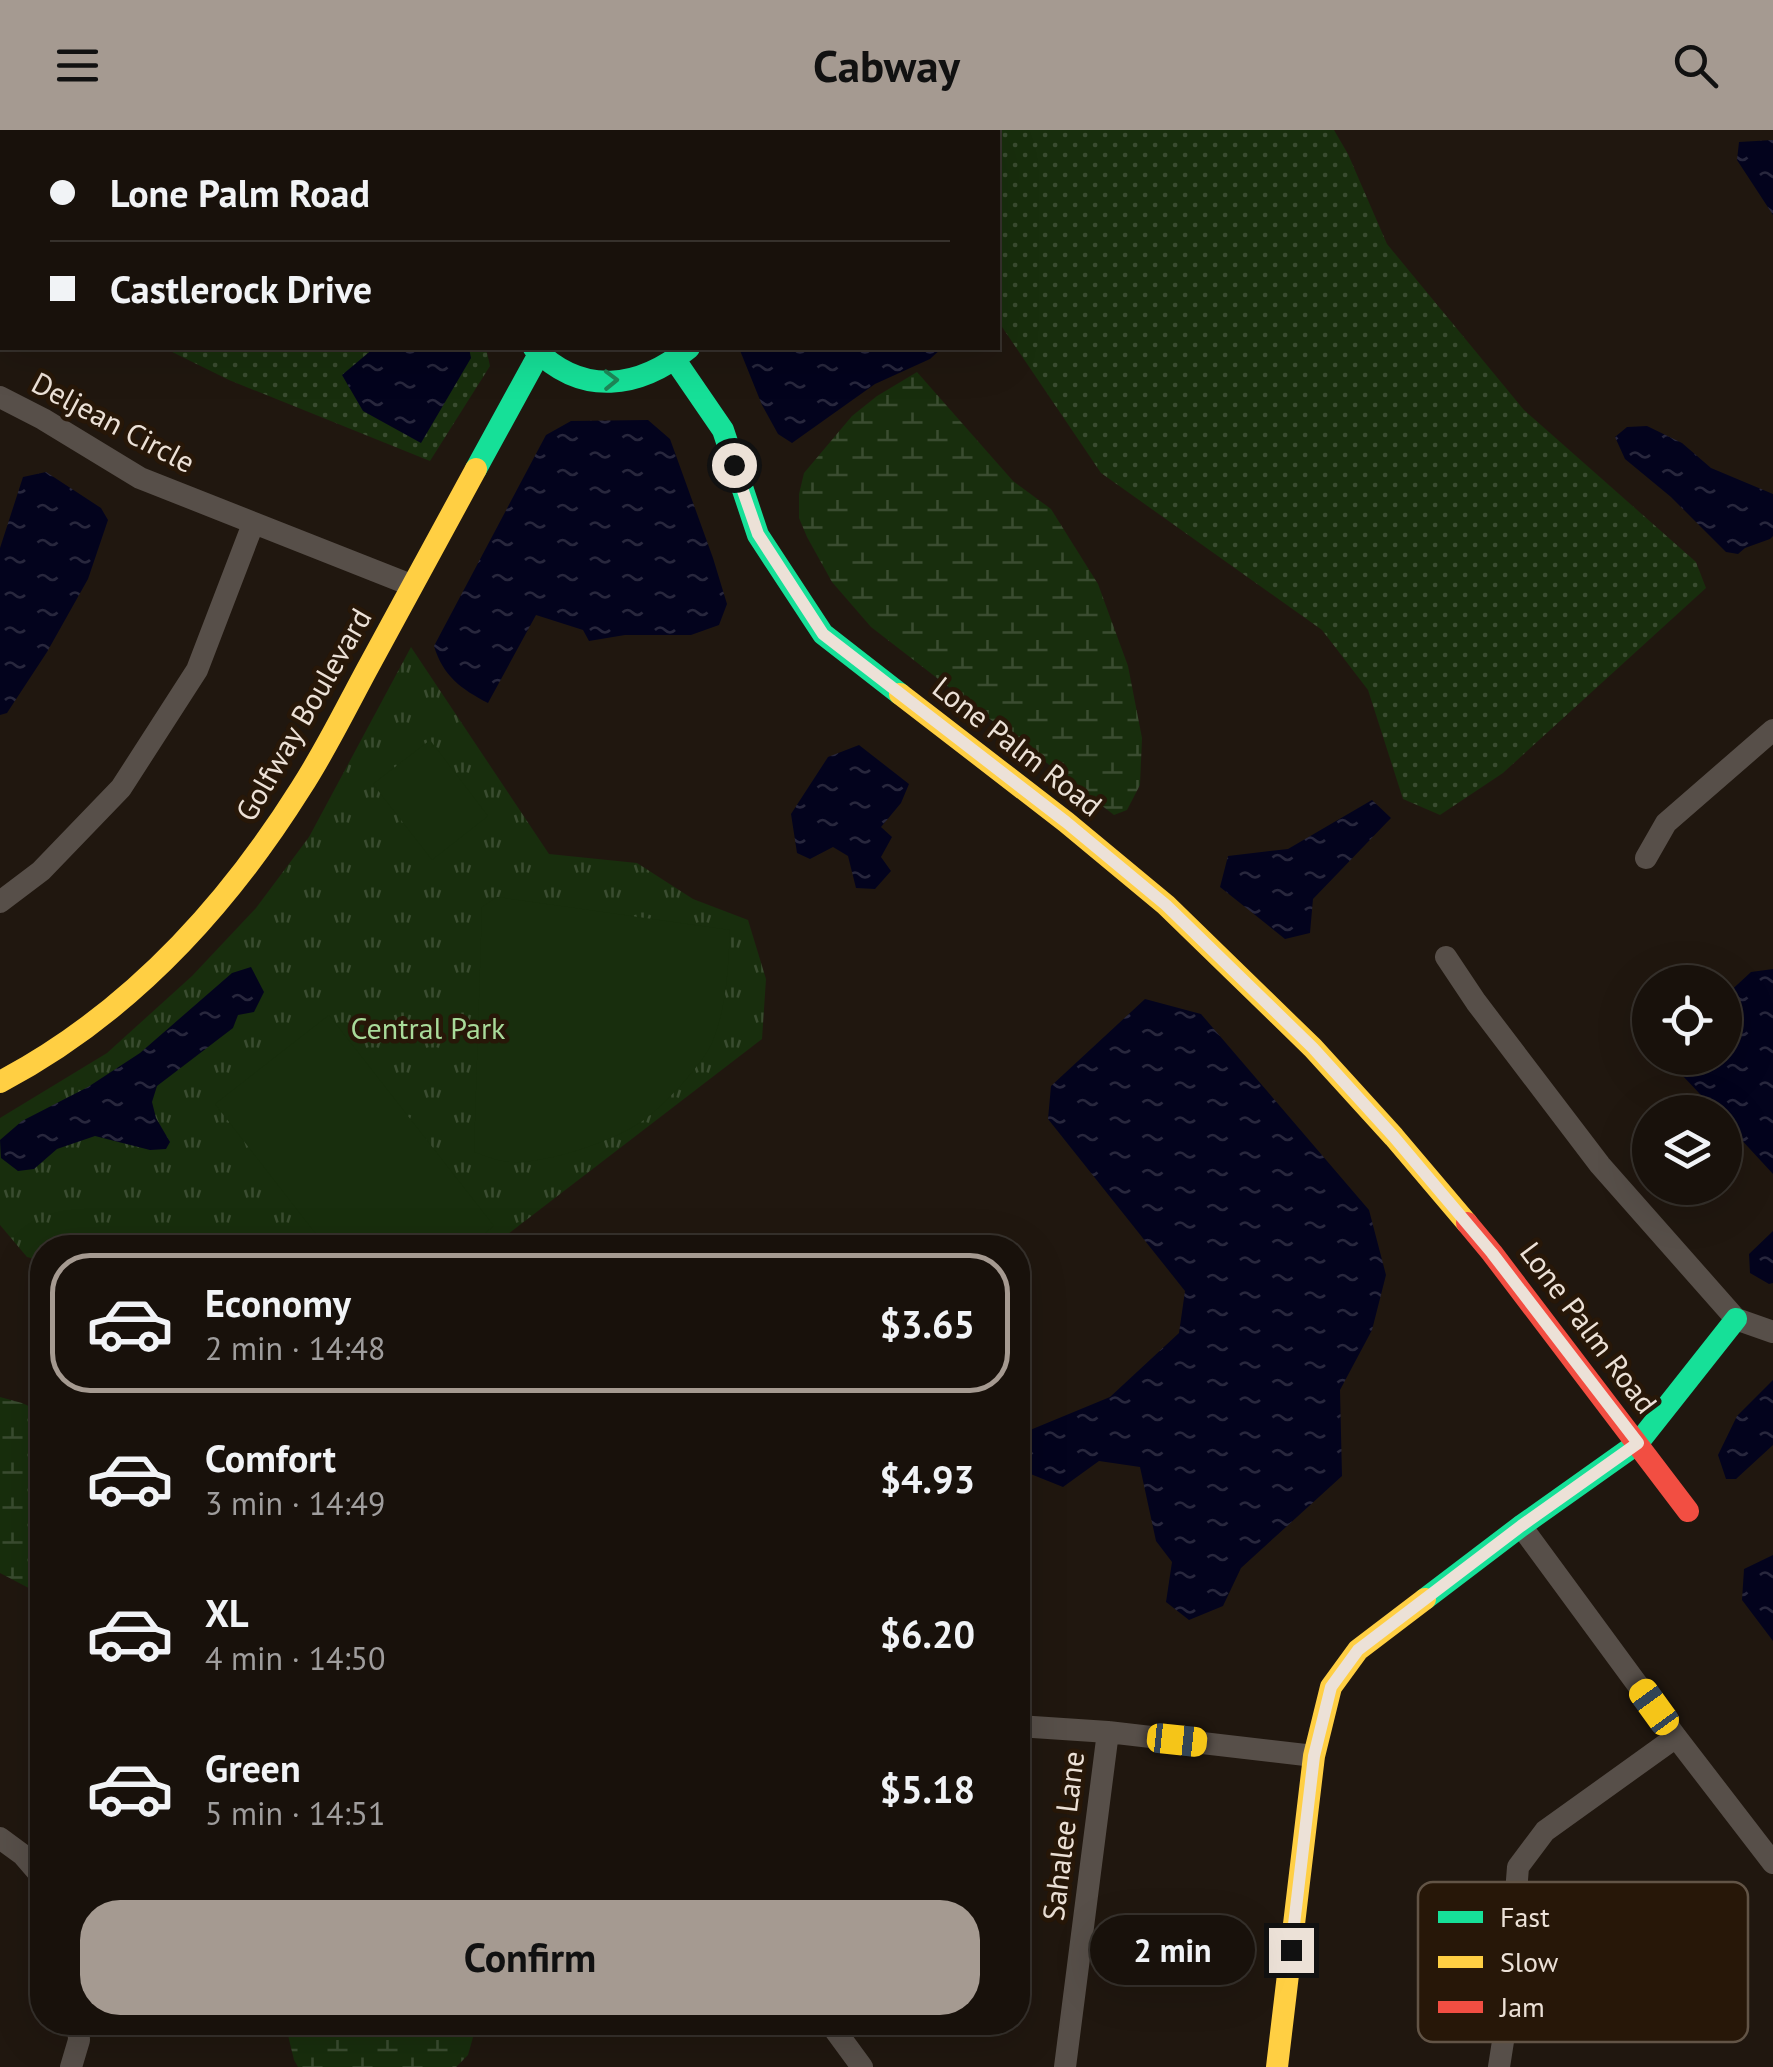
<!DOCTYPE html>
<html lang="en">
<head>
<meta charset="utf-8">
<style>
  :root { --surface:#18110b; --page:#251f19; --text:#f1f3f6; --muted:#9f9d9d; --line:#36312c; --accent:#a59a91 }
  body { margin:0; font-family:"PT Sans",sans-serif; background:var(--page); color:var(--text); height:100vh; display:flex; flex-direction:column; font-size:38px; white-space:nowrap }
  * { box-sizing:border-box; margin:0 }
  p { font-size:32px; color:var(--muted) }
  .icon { flex:none; width:55px; height:55px; fill:none; stroke:currentColor; stroke-width:2; stroke-linecap:round; stroke-linejoin:round }
  .map { position:relative; flex:1; overflow:hidden }
  .sheet { position:absolute; left:30px; top:1105px; width:1000px; height:800px; display:flex; flex-direction:column; background:var(--surface); border-radius:40px; box-shadow:0 10px 40px #0002,0 0 0 2px var(--line) }
  .sheet>* { flex:none }
  .guide { position:absolute; left:0px; top:0px; width:1000px; height:220px; box-shadow:0 10px 40px #0002,0 0 0 2px var(--line); display:grid; align-content:center; height:220px; padding:0 50px; background:var(--surface) }
  .tools { position:absolute; left:1632px; top:835px; display:grid; gap:20px }
  .tools a { display:grid; place-items:center; width:110px; height:110px; border-radius:50%; background:var(--surface); box-shadow:0 10px 40px #0002,0 0 0 2px var(--line); font-size:50px }
  .end { position:absolute; width:45px; height:45px; margin:-22px; border:12px solid #ece1d7; background:#111; box-shadow:0 0 0 5px #111 }
  .from { border-radius:50% }
  .bubble { position:absolute; height:70px; border-radius:35px; background:var(--surface); box-shadow:0 10px 40px #0002,0 0 0 2px var(--line); font-size:32px; font-weight:800; line-height:70px; text-align:center }
  .car { position:absolute; width:30px; height:60px; margin:-30px -15px; border-radius:12px; box-shadow:0 0 8px 2px #0007; background:linear-gradient(#f5c518 24%,#345 0 40%,#f5c518 0 76%,#345 0 86%,#f5c518 0) }
  .guide b { display:flex; align-items:center; gap:35px; height:95px; font-size:38px }
  .guide b+b { border-top:2px solid var(--line) }
  .guide i { width:25px; height:25px; background:var(--text) }
  ul { padding:18px 0 0; list-style:none }
  li { display:flex; align-items:center; gap:30px; height:140px; margin:0 20px 15px; padding:0 30px; border:5px solid transparent; border-radius:40px }
  li div { flex:1 }
  li b { display:block; font-size:38px }
  li em { font-style:normal; font-weight:800 }
  li.active { border-color:var(--accent) }
  li>.icon { width:90px; height:90px; stroke-width:1.5 }
  .button { display:flex; gap:20px; margin-top:auto; padding:20px 50px }
  .button a { flex:1; height:115px; border-radius:40px; background:var(--accent); color:#111; font-size:40px; font-weight:800; line-height:115px; text-align:center }
  header { display:flex; justify-content:space-between; align-items:center; height:130px; padding:0 50px; background:var(--accent); color:#111; font-size:45px; font-weight:800 }
  .map>svg:first-child { display:block }
</style>
</head>
<body>
<header><svg class="icon" aria-label="menu" viewBox="0 0 24 24"><path d="M4 6h16M4 12h16M4 18h16"/></svg>Cabway<svg class="icon" aria-label="search" viewBox="0 0 24 24"><circle cx="10" cy="10" r="6"/><path d="M15 15l6 6"/></svg></header>
<div class="map">
<svg width="1773" height="1937" viewBox="0 0 1773 1937">
  <defs>
    <pattern id="grass-dots" width="8" height="8" patternUnits="userSpaceOnUse" patternTransform="scale(2.5)"><rect width="8" height="8" fill="#182e0d"/><path d="M2 2h.1M6 6h.1" fill="none" stroke="#3a4c30" stroke-width="1.8" stroke-linecap="round"/></pattern>
    <pattern id="wetland-marsh" width="20" height="14" patternUnits="userSpaceOnUse" patternTransform="scale(2.5)"><rect width="20" height="14" fill="#182e0d"/><path d="M1 5h8M5 5V1M11 12h8M15 12V8" fill="none" stroke="#3a4c30"/></pattern>
    <pattern id="park-tufts" width="24" height="20" patternUnits="userSpaceOnUse" patternTransform="scale(2.5)"><rect width="24" height="20" fill="#182e0d"/><path d="M3 7l-1-3M5 7V3M7 7l1-3M15 17l-1-3M17 17v-4M19 17l1-3" fill="none" stroke="#3a4c30"/></pattern>
    <pattern id="water-ripples" width="26" height="14" patternUnits="userSpaceOnUse" patternTransform="scale(2.5)"><rect width="26" height="14" fill="#03031d"/><path d="M2 4q2-2 4 0t4 0M15 11q2-2 4 0t4 0" fill="none" stroke="#28273d"/></pattern>
  </defs>
  <rect width="100%" height="100%" fill="#20170f"/>
  <path fill="url(#grass-dots)" d="M0 0H1334L1348 24 1387 114 1524 280 1696 432 1706 458 1503 643 1440 685 1403 669 1368 560 1322 500 1101 343 998 191V2H2V130L0 129Z
    M164 218H486L490 236 430 331 229 250Z"/>
  <path fill="url(#wetland-marsh)" d="M917 242 1013 351 1051 379 1098 454 1128 536 1142 608 1140 655 1127 680 1114 685 871 497 832 452 807 407 799 388V364L804 343 852 286 877 266Z
    M0 1267 22 1273 42 1282V1465L0 1443Z
    M285 1893V1892L477 1893 468 1925 456 1937H298L294 1930Z"/>
  <path fill="url(#park-tufts)" d="M411 517 549 724 637 733 693 769 748 790 766 849 762 909 491 1117 42 1118V1131L27 1127 0 1095V988L107 923 192 846 256 778 309 707Z"/>
  <path fill="#182e0d" d="M430 610 488 686 432 730 373 654Z
    M497 767 730 800C728 839 727 876 712 913 702 935 661 979 641 992 612 1012 545 1034 511 1032 499 1032 486 1026 474 1022L482 777Z
    M329 885 494 1096 467 1117H326L215 974Z"/>
  <path fill="url(#water-ripples)" d="M1773 10V85L1737 30 1739 12Z
    M374 218H469L471 228 421 313 363 281 342 245Z
    M739 218H942L930 229 875 254 792 313 778 304 762 275Z
    M648 290 670 309 713 428 727 474 719 495 691 505H625L589 511 583 500 536 485 488 573C461 559 443 546 434 516L546 305 571 291Z
    M1647 296 1682 313 1711 338 1773 364V406L1770 409 1745 418 1738 424 1726 422 1671 367 1625 329 1615 307 1627 297Z
    M46 342 101 378 108 390 88 449 47 522 7 583 0 585V418L23 347Z
    M859 615 909 654 901 673 881 697 892 707 881 727 891 741 875 759 856 758 848 726 833 717 810 729 797 723 791 684 828 627Z
    M1372 670 1391 688 1313 769 1310 803 1285 809 1220 757 1228 726 1288 719Z
    M251 837 264 862 254 882 238 885 233 898 157 956 152 972 156 988 170 1012 166 1019 150 1020 95 1006 57 1019 34 1039 18 1041 1 1028 0 1010 22 991 88 957 140 923 232 843Z
    M1773 839V1044L1725 992V982H1717L1681 944 1679 928H1725V866L1751 842Z
    M1145 869 1201 884 1369 1080 1386 1145 1372 1200 1340 1260 1342 1346 1241 1438 1223 1476 1189 1490 1166 1472 1172 1432 1156 1411 1140 1337 1099 1331 1063 1357 1018 1339V1305L1110 1267 1179 1203 1185 1161 1048 989 1051 956Z
    M1773 1101V1153L1769 1154 1750 1143 1749 1124Z
    M1773 1250V1315L1736 1349H1726L1718 1325 1737 1286Z
    M1773 1425V1511L1742 1470 1744 1439Z"/>
  <g fill="none" stroke-linecap="round" stroke-linejoin="round">
    <path stroke="#574f49" stroke-width="22" d="M510 0 512 2
      M0 267 43 289 140 348 411 455
      M1646 728 1666 693 1773 600
      M0 772 41 741 121 658 197 540 253 394
      M1446 827 1476 872 1600 1035 1736 1189 1773 1202
      M1521 1396 1676 1607 1773 1733
      M1018 1596 1108 1602 1314 1626
      M0 1708 23 1725 42 1747
      M829 1892 862 1937
      M1506 1892 1563 1898
      M71 1937 79 1910 78 1892
      M1065 1937 1108 1602
      M1499 1937 1506 1892 1518 1737 1545 1701 1676 1607"/>
    <path stroke="#16e098" stroke-width="22" d="M534 218C582 267 639 259 689 218
      M675 230 723 300 758 405 823 504 900 564
      M476 339 539 224
      M1425 1469 1521 1396 1638 1313 1736 1189"/>
    <path stroke="#ffcf43" stroke-width="22" d="M822 2 826 0
      M900 564 1066 692 1166 775 1313 918 1394 1007 1467 1093
      M0 952C127 885 225 779 301 658 327 618 348 574 371 532 406 467 441 403 476 339
      M1277 1937 1314 1626 1331 1557 1358 1520 1425 1469"/>
    <path stroke="#f24e42" stroke-width="22" d="M748 2 752 0
      M1467 1093 1492 1123 1688 1381"/>
  </g>
  <defs><path id="oneway-chevron" d="M-2-3.5L2.5 0L-2 3.5" fill="none" stroke-width="1.6" stroke-linecap="round" stroke-linejoin="round" transform="scale(2.5)"/></defs>
  <use stroke="#1e8657" href="#oneway-chevron" transform="translate(611 250) rotate(-1)"/>
  <g fill="none" stroke-linecap="round" stroke-linejoin="round">
    <path stroke="#ece1d7" stroke-width="12" d="M734 335 758 404 823 504 1066 692 1166 775 1313 918 1394 1007 1492 1123 1638 1313 1521 1396 1358 1520 1331 1557 1314 1626 1291 1820"/>
  </g>
  <g text-anchor="middle" stroke-width="9" stroke-linejoin="round" paint-order="stroke">
    <g font-size="30" fill="#ece1d7" stroke="#271708">
      <text transform="translate(113 293) rotate(28)" y="10">Deljean Circle</text>
      <text transform="translate(304 585) rotate(-60)" y="10">Golfway Boulevard</text>
      <text transform="translate(1017 617) rotate(38)" y="10">Lone Palm Road</text>
      <text transform="translate(1588 1198) rotate(53)" y="10">Lone Palm Road</text>
      <text transform="translate(1064 1706) rotate(-83)" y="10">Sahalee Lane</text>
    </g>
    <g font-size="30" fill="#a9db9a" stroke="#271708">
      <text x="428" y="909">Central Park</text>
    </g>
  </g>
  <rect x="1418" y="1752" width="330" height="160" rx="15" fill="#271708" stroke="#625446" stroke-width="2.5"/>
  <rect x="1438" y="1781" width="45" height="12" fill="#16e098"/>
  <rect x="1438" y="1826" width="45" height="12" fill="#ffcf43"/>
  <rect x="1438" y="1871" width="45" height="12" fill="#f24e42"/>
  <g font-size="28" fill="#ece1d7">
    <text x="1500" y="1797">Fast</text>
    <text x="1500" y="1842">Slow</text>
    <text x="1500" y="1887">Jam</text>
  </g>
</svg>
<div class="tools">
<a><svg class="icon" aria-label="locate" viewBox="0 0 24 24"><circle cx="12" cy="12" r="6"/><path d="M12 2v4M12 18v4M2 12h4M18 12h4"/></svg></a>
<a><svg class="icon" aria-label="layers" viewBox="0 0 24 24"><path d="M12 4l9 5-9 5-9-5zM3 14l9 5 9-5"/></svg></a>
</div>
<i class="end from" style="left:734px;top:335px"></i>
<i class="end" style="left:1291px;top:1820px"></i>
<div class="bubble" style="left:1090px;top:1785px;width:165px">2 min</div>
<i class="car" style="left:1654px;top:1577px;rotate:324deg"></i>
<i class="car" style="left:1177px;top:1610px;rotate:96deg"></i>
<div class="guide">
<b><i class="from"></i>Lone Palm Road</b>
<b><i></i>Castlerock Drive</b>
</div>
<section class="sheet">
<ul>
<li class="active"><svg class="icon" aria-label="car" viewBox="0 0 24 24"><path d="M5 17H2v-5l4-1 3-4h7l3 4 3 1v5h-3M9 17h6M6 11h13"/><circle cx="7" cy="17" r="2"/><circle cx="17" cy="17" r="2"/></svg><div><b>Economy</b><p>2 min · 14:48</p></div><em>$3.65</em></li>
<li><svg class="icon" aria-label="car" viewBox="0 0 24 24"><path d="M5 17H2v-5l4-1 3-4h7l3 4 3 1v5h-3M9 17h6M6 11h13"/><circle cx="7" cy="17" r="2"/><circle cx="17" cy="17" r="2"/></svg><div><b>Comfort</b><p>3 min · 14:49</p></div><em>$4.93</em></li>
<li><svg class="icon" aria-label="car" viewBox="0 0 24 24"><path d="M5 17H2v-5l4-1 3-4h7l3 4 3 1v5h-3M9 17h6M6 11h13"/><circle cx="7" cy="17" r="2"/><circle cx="17" cy="17" r="2"/></svg><div><b>XL</b><p>4 min · 14:50</p></div><em>$6.20</em></li>
<li><svg class="icon" aria-label="car" viewBox="0 0 24 24"><path d="M5 17H2v-5l4-1 3-4h7l3 4 3 1v5h-3M9 17h6M6 11h13"/><circle cx="7" cy="17" r="2"/><circle cx="17" cy="17" r="2"/></svg><div><b>Green</b><p>5 min · 14:51</p></div><em>$5.18</em></li>
</ul>
<div class="button"><a>Confirm</a></div>
</section>
</div>
</body>
</html>
